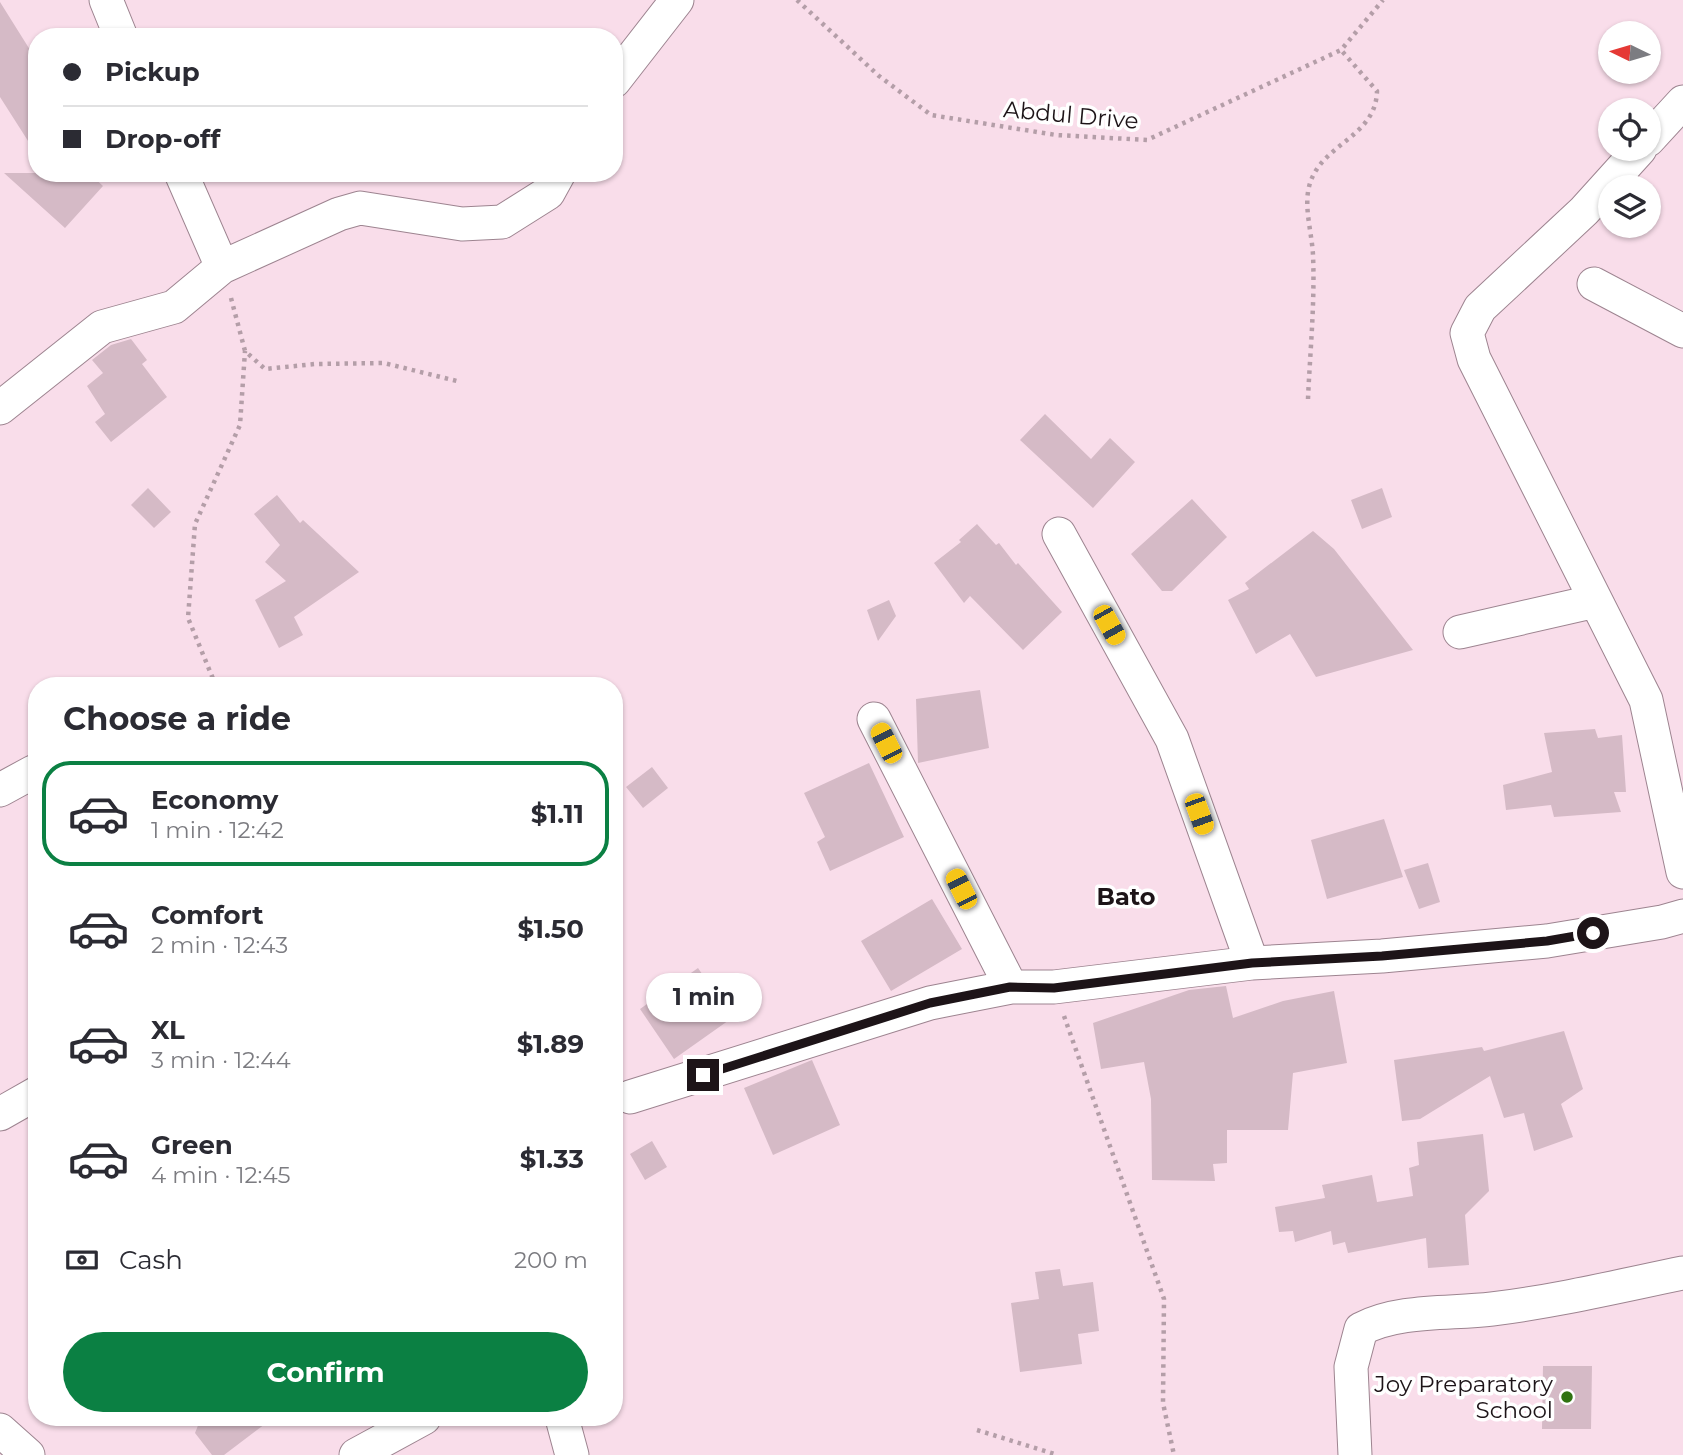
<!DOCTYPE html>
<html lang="en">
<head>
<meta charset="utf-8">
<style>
  :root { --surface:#fff; --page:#f7f7f7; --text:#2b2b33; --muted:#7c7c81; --line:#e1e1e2; --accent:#0b8043 }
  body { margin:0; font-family:Montserrat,sans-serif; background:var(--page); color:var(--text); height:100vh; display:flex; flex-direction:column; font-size:26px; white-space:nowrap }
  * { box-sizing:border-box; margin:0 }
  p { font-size:23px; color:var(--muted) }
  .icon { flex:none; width:38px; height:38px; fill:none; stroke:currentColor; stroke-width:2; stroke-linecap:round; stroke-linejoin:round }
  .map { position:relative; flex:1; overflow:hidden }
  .drawer { position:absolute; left:28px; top:677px; width:595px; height:749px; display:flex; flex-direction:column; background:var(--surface); border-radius:28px; box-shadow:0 2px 5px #0004 }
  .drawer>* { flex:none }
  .banner { position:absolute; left:28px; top:28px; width:595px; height:154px; border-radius:28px; box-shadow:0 2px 5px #0004; display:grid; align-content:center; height:154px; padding:0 35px; background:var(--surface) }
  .needle { width:46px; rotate:275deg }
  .tools { position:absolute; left:1598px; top:21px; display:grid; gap:14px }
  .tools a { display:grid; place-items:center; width:63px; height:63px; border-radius:50%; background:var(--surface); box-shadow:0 2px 5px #0004; font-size:35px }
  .end { position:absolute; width:32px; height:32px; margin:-16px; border:9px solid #1d1418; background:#fff; box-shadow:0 0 0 4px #fff }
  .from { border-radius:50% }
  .bubble { position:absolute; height:49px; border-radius:24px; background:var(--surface); box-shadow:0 2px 5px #0004; font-size:23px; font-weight:700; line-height:49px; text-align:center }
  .car { position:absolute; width:21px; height:42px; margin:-21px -10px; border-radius:9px; box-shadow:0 0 5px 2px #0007; background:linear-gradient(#f5c518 24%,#345 0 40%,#f5c518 0 76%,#345 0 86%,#f5c518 0) }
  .banner b { display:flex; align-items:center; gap:24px; height:66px; font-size:26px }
  .banner b+b { border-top:2px solid var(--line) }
  .banner i { width:18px; height:18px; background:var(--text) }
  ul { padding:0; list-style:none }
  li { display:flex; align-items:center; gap:21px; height:105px; margin:0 14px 10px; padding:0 21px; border:4px solid transparent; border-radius:28px }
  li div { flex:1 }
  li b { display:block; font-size:26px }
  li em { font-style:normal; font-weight:700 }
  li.current { border-color:var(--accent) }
  li>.icon { width:63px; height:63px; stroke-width:1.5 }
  h2 { padding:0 35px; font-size:32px; line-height:84px }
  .pay { display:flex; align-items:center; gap:18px; height:77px; padding:0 35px; font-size:26px }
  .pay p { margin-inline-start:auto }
  .action { display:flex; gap:14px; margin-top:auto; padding:14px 35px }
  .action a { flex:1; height:80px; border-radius:42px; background:var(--accent); color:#fff; font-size:28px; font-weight:700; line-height:80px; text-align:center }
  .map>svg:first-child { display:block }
</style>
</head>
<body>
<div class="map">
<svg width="1683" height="1455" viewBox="0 0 1683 1455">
  <rect width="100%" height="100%" fill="#f9ddea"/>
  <path fill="#d5bac6" d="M0 2 37 61V155L0 97Z
    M4 173H89L103 186 65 228Z
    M131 339 147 360 142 364 167 397 111 442 95 422 105 414 87 386 103 373 92 360 111 345Z
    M1045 414 1091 459 1110 438 1135 462 1093 508 1020 440Z
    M148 488 171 512 154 528 131 505Z
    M1382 488 1392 517 1362 529 1351 500Z
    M277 495 300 523 303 520 359 572 294 617 303 635 279 648 255 600 286 581 265 562 280 545 254 514Z
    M1192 499 1227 537 1172 591H1162L1131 554Z
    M977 524 996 545 999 543 1016 565 1018 563 1062 612 1023 650 970 596 964 603 934 563 961 542 959 540Z
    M1313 531 1334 549 1413 650 1316 677 1290 634 1256 654 1228 600 1249 589 1245 583Z
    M889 600 896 616 878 641 867 610Z
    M980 690 989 748 918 763 916 699Z
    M1595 729 1598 738 1622 735 1626 792H1614L1621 812 1554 817 1551 805 1506 810 1503 785 1552 772 1544 733Z
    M869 763 904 837 830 871 817 842 825 837 804 793Z
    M652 767 668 788 643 808 626 787Z
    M1384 819 1403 877 1327 899 1311 840Z
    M1428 863 1440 902 1419 909 1404 870Z
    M932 899 962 949 891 991 861 941Z
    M698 968 732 1018 674 1059 640 1009Z
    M1226 986 1233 1018 1283 1001 1334 991 1347 1063 1293 1073 1288 1130H1227V1163L1213 1164 1215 1181 1152 1180 1151 1099 1144 1062 1101 1069 1093 1023 1189 990Z
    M1564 1031 1583 1089 1561 1104 1573 1137 1534 1151 1524 1113 1504 1118 1490 1076 1420 1119 1402 1121 1394 1060 1482 1047 1484 1051Z
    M812 1060 840 1125 773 1155 744 1088Z
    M1483 1134 1489 1191 1465 1215 1469 1265 1428 1268 1426 1238 1348 1253 1345 1242 1333 1245 1331 1231 1295 1242 1293 1231 1279 1232 1275 1207 1325 1198 1322 1185 1372 1175 1377 1202 1413 1196 1409 1168 1419 1165 1417 1142Z
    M652 1141 667 1167 645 1180 630 1154Z
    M1060 1269 1063 1286 1093 1282 1099 1331 1078 1334 1082 1364 1020 1372 1011 1303 1039 1299 1035 1272Z
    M1543 1366H1592L1591 1429H1542Z
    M201 1418H273L224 1455H212L195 1433Z"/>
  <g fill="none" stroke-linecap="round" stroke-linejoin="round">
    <defs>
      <path id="minor" d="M106 0 121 37
        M614 81 677 0
        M1648 140 1683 102
        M1640 149 1584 211 1480 308 1467 333 1474 359 1646 700 1683 872
        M181 173 222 267
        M1594 284 1683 331
        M0 408 102 327 174 307 222 267 339 214 360 208 462 224 502 222 548 193 559 173
        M1059 534 1172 739 1252 963
        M1460 632 1596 601
        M874 719 1011 987
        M0 790 33 772
        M630 1097 930 1003 1011 987H1054L1252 963 1382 956 1547 941 1662 922 1683 916
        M0 1114 37 1093
        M562 1418 572 1455
        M0 1430 28 1455
        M356 1455 424 1418
        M1355 1455 1351 1367 1361 1329C1399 1309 1450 1314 1492 1309 1557 1301 1620 1286 1683 1273"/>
    </defs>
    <use href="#minor" stroke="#9d8490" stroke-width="35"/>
    <path stroke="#b49ea8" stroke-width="4.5" stroke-dasharray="3.5 5" stroke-linecap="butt" d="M797 0 879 76 931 115 1056 135 1147 140 1341 50 1383 0
      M231 298 245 351 265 369 315 364 384 363 461 382
      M1308 399C1310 352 1315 303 1313 255 1312 235 1305 211 1308 192 1315 144 1376 140 1377 91L1341 50
      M216 686 188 618 195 524 240 425 245 351
      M1064 1016 1164 1299 1163 1403 1174 1455
      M977 1430 1058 1455"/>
    <use href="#minor" stroke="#fff" stroke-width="33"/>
  </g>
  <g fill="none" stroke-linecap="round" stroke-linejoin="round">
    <path stroke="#1d1418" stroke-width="9" d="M703 1075 930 1003 1010 987 1054 988 1252 963 1382 956 1547 941 1593 933"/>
  </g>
  <circle fill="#307311" stroke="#fff" stroke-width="2.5" cx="1567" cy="1397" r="7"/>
  <g text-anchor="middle" stroke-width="7" stroke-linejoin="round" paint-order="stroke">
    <g font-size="23" fill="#1d1418" stroke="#fff">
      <text transform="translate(1071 115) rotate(5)" y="8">Abdul Drive</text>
    </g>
    <g font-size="23" fill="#1d1418" stroke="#fff" text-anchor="end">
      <text x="1553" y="1392">Joy Preparatory<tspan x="1553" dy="26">School</tspan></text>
    </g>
    <g font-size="24" font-weight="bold" fill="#1d1418" stroke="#fff">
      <text x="1126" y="905">Bato</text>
    </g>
  </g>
</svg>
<div class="tools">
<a><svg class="needle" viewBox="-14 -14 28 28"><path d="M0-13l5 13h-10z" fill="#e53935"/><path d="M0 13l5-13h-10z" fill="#7c7c81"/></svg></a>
<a><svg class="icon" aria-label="locate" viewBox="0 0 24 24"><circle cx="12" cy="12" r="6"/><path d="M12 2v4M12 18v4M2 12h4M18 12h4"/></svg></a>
<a><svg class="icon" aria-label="layers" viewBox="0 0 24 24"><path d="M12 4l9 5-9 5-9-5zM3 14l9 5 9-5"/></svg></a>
</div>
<i class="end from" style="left:1593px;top:933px"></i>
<i class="end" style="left:703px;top:1075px"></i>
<div class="bubble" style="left:646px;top:973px;width:116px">1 min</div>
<i class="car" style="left:1109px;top:625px;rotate:151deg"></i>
<i class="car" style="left:886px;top:743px;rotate:333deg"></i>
<i class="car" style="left:1199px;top:814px;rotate:160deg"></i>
<i class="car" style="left:961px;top:889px;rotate:333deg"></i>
<div class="banner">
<b><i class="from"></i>Pickup</b>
<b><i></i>Drop-off</b>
</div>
<section class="drawer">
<h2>Choose a ride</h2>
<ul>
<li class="current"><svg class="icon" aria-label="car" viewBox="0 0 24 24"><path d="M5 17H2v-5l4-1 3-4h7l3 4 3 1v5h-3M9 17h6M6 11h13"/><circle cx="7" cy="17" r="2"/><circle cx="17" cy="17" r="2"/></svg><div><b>Economy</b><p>1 min · 12:42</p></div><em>$1.11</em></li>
<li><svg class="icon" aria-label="car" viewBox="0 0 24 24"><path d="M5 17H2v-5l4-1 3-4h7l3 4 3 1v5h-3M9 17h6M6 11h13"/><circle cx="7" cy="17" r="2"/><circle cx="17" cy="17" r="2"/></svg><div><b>Comfort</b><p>2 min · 12:43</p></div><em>$1.50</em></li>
<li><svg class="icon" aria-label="car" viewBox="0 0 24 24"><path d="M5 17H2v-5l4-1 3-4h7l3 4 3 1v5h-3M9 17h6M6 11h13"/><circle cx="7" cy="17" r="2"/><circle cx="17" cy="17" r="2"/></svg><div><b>XL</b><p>3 min · 12:44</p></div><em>$1.89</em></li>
<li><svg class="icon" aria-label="car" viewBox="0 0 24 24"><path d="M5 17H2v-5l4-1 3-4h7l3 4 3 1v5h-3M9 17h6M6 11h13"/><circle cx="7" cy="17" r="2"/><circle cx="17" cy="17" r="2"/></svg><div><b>Green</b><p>4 min · 12:45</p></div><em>$1.33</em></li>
</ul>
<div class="pay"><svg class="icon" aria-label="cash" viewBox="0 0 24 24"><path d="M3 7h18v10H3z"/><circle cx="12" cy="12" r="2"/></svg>Cash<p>200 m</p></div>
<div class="action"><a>Confirm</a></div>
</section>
</div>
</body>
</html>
